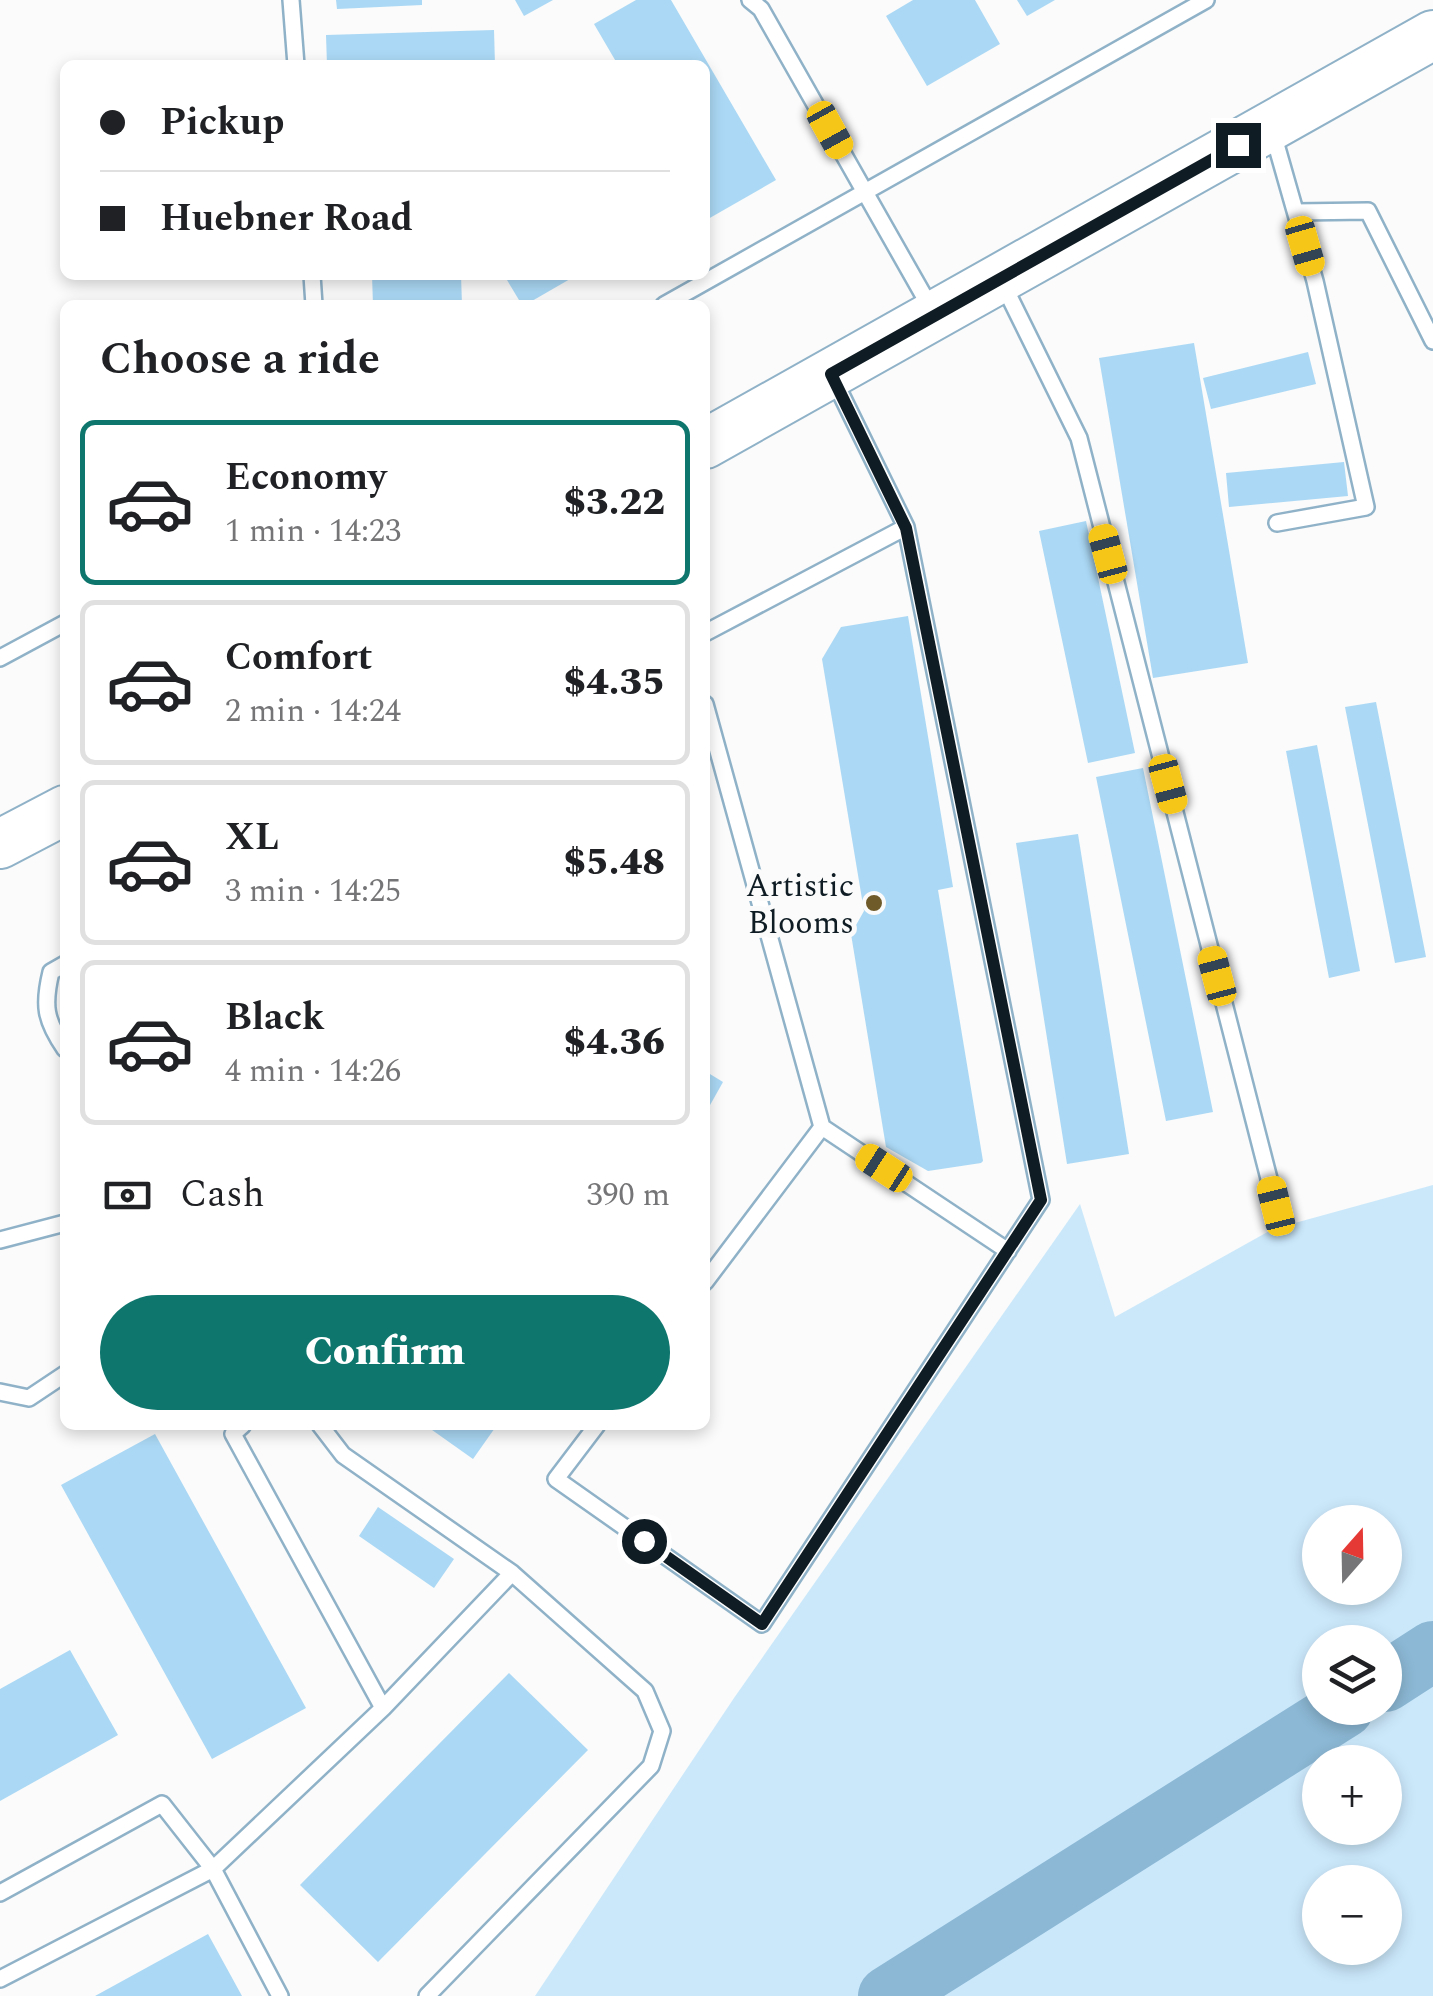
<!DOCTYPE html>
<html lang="en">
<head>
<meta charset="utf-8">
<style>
  :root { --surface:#fff; --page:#f6f6f6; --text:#202124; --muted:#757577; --line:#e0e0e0; --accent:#0f766e }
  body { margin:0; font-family:Spectral,serif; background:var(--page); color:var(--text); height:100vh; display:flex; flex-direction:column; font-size:38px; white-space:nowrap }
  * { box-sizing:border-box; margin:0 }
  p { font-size:32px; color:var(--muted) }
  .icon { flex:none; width:55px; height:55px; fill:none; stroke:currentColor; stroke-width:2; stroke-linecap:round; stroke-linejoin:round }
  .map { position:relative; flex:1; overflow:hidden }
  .sheet { position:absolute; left:60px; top:300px; width:650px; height:1130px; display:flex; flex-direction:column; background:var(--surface); border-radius:15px; box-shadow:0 5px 15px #0003 }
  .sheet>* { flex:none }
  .banner { position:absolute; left:60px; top:60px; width:650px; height:220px; border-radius:15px; box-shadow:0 5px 15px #0003; display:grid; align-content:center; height:220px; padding:0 40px; background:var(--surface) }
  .needle { width:65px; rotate:20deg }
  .buttons { position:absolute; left:1302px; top:1505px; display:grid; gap:20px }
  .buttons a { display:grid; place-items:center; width:100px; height:100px; border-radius:50%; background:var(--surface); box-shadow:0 5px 15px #0003; font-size:50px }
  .end { position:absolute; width:45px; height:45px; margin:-22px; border:12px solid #0f1c24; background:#fff; box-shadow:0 0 0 5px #fff }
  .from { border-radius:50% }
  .car { position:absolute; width:30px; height:60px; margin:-30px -15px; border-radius:12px; box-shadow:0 0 8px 2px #0007; background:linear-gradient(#f5c518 24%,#345 0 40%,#f5c518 0 76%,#345 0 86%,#f5c518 0) }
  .banner b { display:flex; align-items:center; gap:35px; height:95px; font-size:38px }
  .banner b+b { border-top:2px solid var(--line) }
  .banner i { width:25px; height:25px; background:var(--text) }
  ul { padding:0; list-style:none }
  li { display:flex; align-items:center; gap:30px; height:165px; margin:0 20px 15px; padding:0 20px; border:5px solid var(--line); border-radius:15px }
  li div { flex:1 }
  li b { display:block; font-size:38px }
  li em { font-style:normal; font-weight:800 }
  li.current { border-color:var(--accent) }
  li>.icon { width:90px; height:90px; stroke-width:1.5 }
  h2 { padding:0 40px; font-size:45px; line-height:120px }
  .pay { display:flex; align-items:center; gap:25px; height:110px; padding:0 40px; font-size:38px }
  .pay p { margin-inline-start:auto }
  .cta { display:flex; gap:20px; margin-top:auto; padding:20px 40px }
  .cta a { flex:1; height:115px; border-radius:60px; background:var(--accent); color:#fff; font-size:40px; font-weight:800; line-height:115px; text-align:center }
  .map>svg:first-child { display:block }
</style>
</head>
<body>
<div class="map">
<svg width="1433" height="1996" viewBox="0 0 1433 1996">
  <rect width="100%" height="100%" fill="#fafbfa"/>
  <path fill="#cbe8fb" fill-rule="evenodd" d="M1433 1185V1996H535L734 1698 1080 1204 1115 1317 1273 1229ZM1320 1522H1385V1588H1320ZM1320 1642H1385V1708H1320ZM1320 1762H1385V1828H1320ZM1320 1882H1385V1948H1320Z"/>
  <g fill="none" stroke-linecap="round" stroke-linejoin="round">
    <path stroke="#8cb8d5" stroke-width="60" d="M1385 1682 1433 1651
      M888 1996 1344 1708"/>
  </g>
  <path fill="#abd8f5" d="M336 0H422V5L337 9Z
    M515 0H553L524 16Z
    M636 0H671L776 180 708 219 705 214V65H618L594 24Z
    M913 0H975L1000 44 927 86 886 16Z
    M1017 0H1055L1027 16Z
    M494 30 495 65H327L326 35Z
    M372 275H461L462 305H373Z
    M504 275H577L525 305H522Z
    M1194 343 1248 663 1153 678 1099 358Z
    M1308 352 1316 384 1211 409 1203 378Z
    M1344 462 1348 496 1229 507 1226 473Z
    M1086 521 1135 753 1088 763 1039 531Z
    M908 616 953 887 938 890 983 1161 981 1163 928 1171 886 1147 851 934 864 911 822 659 841 627Z
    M1376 702 1426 957 1395 963 1345 707Z
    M1317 745 1360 971 1329 978 1286 751Z
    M1143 768 1213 1112 1166 1121 1096 777Z
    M1078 834 1129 1154 1067 1164 1016 843Z
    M705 1071 723 1082 705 1114Z
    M425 1425H497L473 1459Z
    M155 1434 306 1708 212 1759 61 1485Z
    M378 1507 454 1559 434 1588 359 1536Z
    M70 1650 118 1735 0 1801V1689Z
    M509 1673 588 1750 378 1962 300 1885Z
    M208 1934 242 1996H95Z"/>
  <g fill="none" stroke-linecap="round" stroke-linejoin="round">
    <defs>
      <path id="service" d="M291 0 296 65
        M750 0 761 9 933 312
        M1272 130 1315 281 1366 507 1277 523
        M1296 212 1368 211 1433 341
        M312 275 314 305
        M1002 282 1079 438 1276 1206
        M664 305 1206 0
        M705 633 906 527
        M0 658 65 623
        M705 704 822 1127 705 1282
        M65 964 51 972C43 1005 45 1020 65 1049
        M822 1127 1008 1251
        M0 1240 65 1223
        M0 1392 29 1398 65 1374
        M243 1425 233 1434 383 1708
        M320 1425 343 1455 512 1573 645 1691 662 1731 651 1766 427 1996
        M597 1425 556 1479 762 1624 1041 1200 906 527 834 380
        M0 1893 162 1804 213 1869 280 1996
        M0 1979 213 1869 383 1708 512 1573"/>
      <path id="primary" d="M705 444 1433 35
        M0 844 65 810"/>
    </defs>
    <use href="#service" stroke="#90b2c8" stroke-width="20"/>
    <use href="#primary" stroke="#90b2c8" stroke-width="52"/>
    <use href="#service" stroke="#fff" stroke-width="15"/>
    <use href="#primary" stroke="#fff" stroke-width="48"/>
  </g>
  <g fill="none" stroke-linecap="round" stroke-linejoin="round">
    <path stroke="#0f1c24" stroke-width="12" d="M644 1541 762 1624 1041 1200 906 528 831 374 1238 145"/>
  </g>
  <circle fill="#6f5a29" stroke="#fafbfa" stroke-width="4" cx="874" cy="903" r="10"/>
  <g text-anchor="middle" stroke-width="10" stroke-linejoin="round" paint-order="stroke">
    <g font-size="32" fill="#0f1c24" stroke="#fafbfa" text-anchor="end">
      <text x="854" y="896">Artistic<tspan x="854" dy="37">Blooms</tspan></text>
    </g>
  </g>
</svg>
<div class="buttons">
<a><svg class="needle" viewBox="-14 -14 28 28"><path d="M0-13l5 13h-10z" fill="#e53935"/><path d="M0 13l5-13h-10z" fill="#757577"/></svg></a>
<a><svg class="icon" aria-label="layers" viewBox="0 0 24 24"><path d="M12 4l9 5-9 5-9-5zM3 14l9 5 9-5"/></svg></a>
<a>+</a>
<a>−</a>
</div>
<i class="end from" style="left:644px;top:1541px"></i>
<i class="end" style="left:1238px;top:145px"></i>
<i class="car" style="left:830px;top:130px;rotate:151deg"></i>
<i class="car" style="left:1305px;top:246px;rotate:164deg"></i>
<i class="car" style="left:1108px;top:554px;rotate:345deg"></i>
<i class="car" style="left:1168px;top:784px;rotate:165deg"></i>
<i class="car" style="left:1217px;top:976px;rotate:345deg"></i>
<i class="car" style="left:884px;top:1168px;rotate:303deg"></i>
<i class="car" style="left:1276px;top:1206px;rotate:346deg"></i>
<div class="banner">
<b><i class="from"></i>Pickup</b>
<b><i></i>Huebner Road</b>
</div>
<section class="sheet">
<h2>Choose a ride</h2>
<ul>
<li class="current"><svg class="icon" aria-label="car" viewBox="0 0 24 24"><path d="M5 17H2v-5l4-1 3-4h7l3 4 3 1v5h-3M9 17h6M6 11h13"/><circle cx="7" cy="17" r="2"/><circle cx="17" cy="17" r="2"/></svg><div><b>Economy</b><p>1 min · 14:23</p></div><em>$3.22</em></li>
<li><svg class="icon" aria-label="car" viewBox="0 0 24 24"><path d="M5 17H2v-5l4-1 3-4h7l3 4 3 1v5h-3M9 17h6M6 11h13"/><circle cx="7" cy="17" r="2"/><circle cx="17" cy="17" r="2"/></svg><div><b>Comfort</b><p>2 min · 14:24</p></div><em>$4.35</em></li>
<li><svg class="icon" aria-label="car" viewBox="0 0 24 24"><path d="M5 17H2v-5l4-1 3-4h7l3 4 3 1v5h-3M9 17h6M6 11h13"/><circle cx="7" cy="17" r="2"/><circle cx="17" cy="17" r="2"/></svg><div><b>XL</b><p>3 min · 14:25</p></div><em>$5.48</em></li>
<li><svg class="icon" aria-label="car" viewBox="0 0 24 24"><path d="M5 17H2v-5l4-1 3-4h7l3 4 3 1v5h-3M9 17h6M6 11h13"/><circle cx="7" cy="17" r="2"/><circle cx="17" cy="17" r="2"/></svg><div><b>Black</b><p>4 min · 14:26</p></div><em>$4.36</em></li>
</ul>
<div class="pay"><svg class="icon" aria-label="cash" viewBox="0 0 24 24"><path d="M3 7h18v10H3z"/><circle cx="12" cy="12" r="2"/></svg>Cash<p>390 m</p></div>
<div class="cta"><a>Confirm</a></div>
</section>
</div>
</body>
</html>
